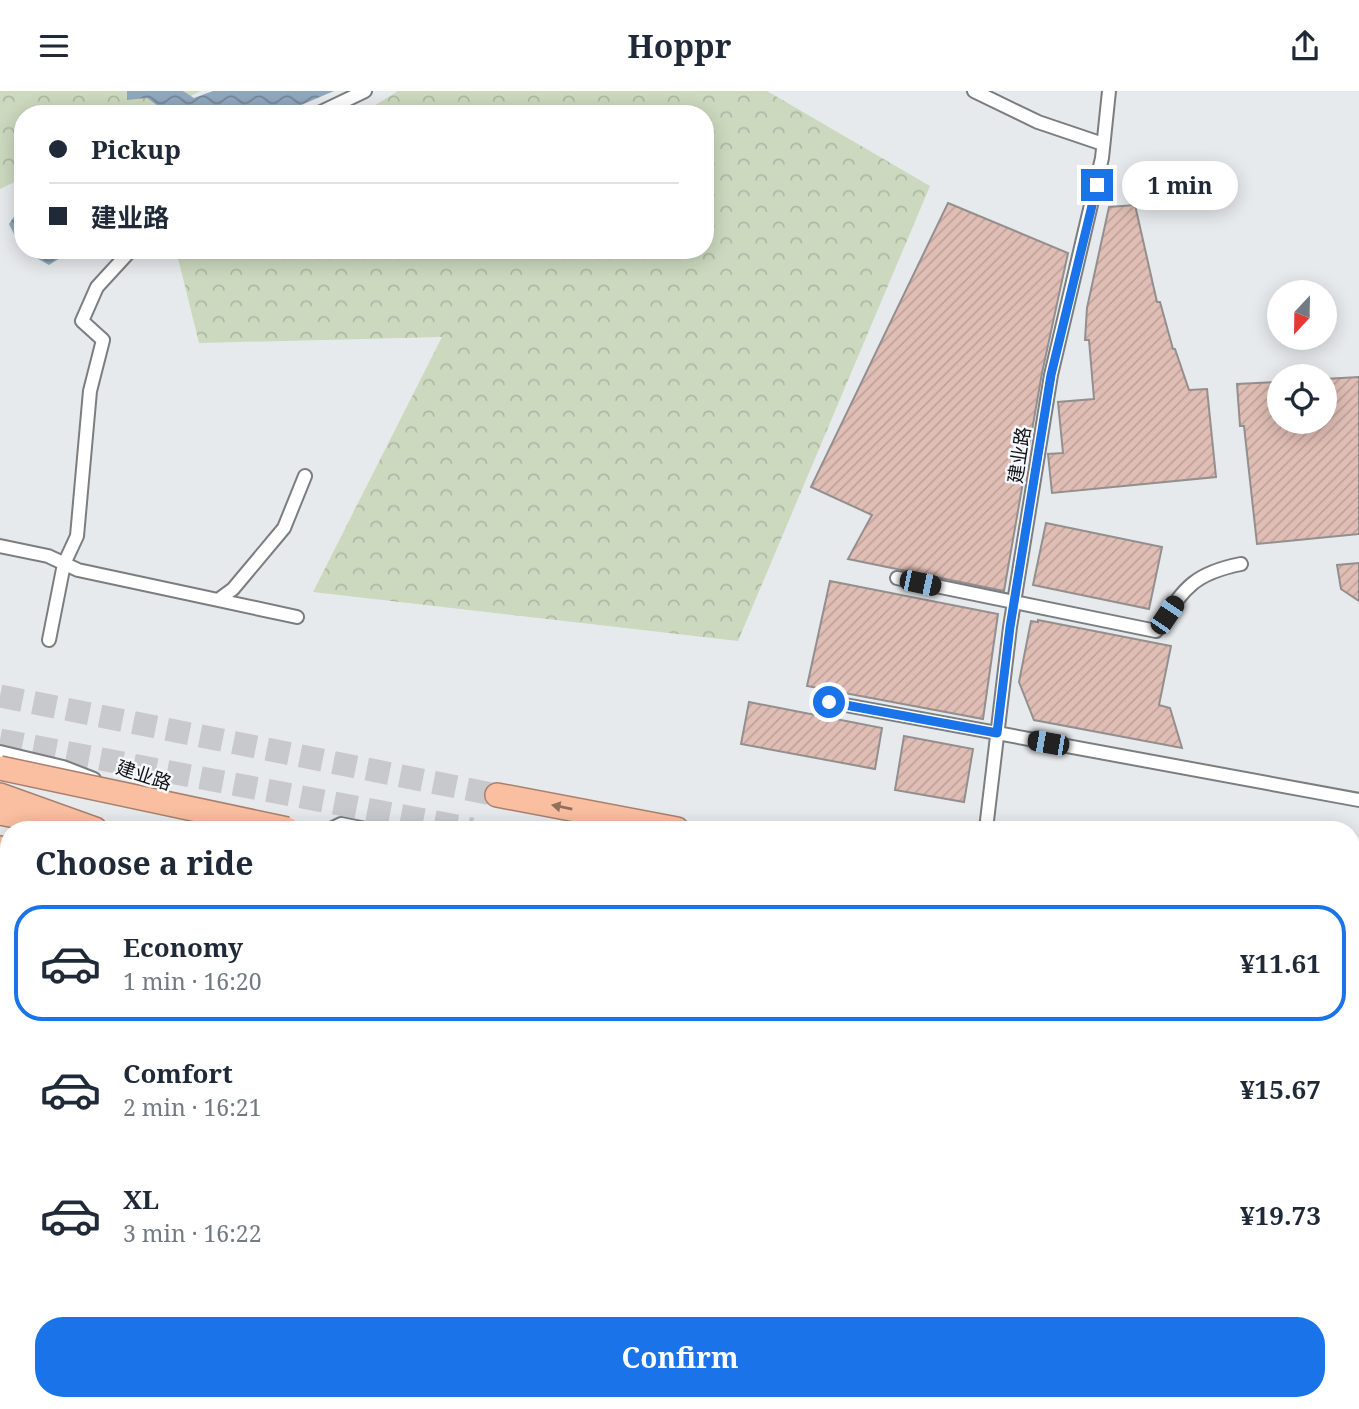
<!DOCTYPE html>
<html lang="en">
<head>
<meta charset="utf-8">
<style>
  :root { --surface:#fff; --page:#f6f6f7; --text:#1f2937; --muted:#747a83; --line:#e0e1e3; --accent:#1a73e8 }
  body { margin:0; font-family:"Noto Serif","Noto Sans SC",serif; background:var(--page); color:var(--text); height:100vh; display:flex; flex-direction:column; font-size:26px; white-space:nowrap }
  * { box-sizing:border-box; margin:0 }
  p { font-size:23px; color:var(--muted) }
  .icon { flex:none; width:38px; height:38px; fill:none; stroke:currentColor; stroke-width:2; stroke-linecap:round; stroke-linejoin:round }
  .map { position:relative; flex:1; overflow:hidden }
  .drawer { position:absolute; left:0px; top:730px; width:1360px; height:590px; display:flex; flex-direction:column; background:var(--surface); border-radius:28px 28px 0 0; box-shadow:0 4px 18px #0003 }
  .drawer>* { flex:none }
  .top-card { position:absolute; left:14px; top:14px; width:700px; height:154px; border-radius:28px; box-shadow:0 4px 18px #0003; display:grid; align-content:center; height:154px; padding:0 35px; background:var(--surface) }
  .needle { width:46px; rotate:202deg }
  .tools { position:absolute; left:1267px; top:189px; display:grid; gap:14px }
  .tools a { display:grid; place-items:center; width:70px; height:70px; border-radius:50%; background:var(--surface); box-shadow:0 4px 18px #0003; font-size:35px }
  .end { position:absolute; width:32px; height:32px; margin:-16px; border:9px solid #1a73e8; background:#fff; box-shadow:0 0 0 4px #fff }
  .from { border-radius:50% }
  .bubble { position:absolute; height:49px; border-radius:24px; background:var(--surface); box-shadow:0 4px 18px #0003; font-size:23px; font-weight:700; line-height:49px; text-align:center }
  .car { position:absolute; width:21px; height:42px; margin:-21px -10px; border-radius:9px; box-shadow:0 0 5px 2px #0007; background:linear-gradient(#222 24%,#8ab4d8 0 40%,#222 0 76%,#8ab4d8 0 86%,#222 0) }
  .top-card b { display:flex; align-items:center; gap:24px; height:66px; font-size:26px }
  .top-card b+b { border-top:2px solid var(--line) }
  .top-card i { width:18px; height:18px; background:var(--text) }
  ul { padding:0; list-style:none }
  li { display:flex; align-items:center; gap:21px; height:116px; margin:0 14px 10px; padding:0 21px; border:4px solid transparent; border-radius:28px }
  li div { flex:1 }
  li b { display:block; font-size:26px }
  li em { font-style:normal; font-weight:700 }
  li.active { border-color:var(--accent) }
  li>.icon { width:63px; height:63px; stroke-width:1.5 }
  h2 { padding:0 35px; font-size:32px; line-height:84px }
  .cta { display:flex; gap:14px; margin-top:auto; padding:14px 35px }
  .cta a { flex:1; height:80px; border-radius:28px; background:var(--accent); color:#fff; font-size:28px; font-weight:700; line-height:80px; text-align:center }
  header { display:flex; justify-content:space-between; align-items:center; height:91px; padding:0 35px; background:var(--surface); font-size:32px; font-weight:700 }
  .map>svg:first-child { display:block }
</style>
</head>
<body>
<header><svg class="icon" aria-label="menu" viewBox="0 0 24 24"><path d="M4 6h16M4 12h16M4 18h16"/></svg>Hoppr<svg class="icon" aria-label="share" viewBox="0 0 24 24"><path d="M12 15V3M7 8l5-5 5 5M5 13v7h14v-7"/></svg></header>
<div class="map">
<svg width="1359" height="1318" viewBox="0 0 1359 1318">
  <defs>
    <pattern id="forest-crowns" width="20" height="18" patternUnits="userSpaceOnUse" patternTransform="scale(1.75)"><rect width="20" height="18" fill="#ccd9be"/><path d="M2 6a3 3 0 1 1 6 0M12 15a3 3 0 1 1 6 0" fill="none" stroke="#aeb9a2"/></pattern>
    <pattern id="water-waves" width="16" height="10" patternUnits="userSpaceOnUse" patternTransform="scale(1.75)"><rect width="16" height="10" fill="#90a8bd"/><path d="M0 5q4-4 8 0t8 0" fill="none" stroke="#748798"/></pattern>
    <pattern id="building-hatch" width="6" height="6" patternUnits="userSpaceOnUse" patternTransform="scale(1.75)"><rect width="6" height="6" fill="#e0beb5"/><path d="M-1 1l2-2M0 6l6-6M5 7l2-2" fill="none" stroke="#bfa29b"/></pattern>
  </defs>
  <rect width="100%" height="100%" fill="#e7eaed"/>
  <path fill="url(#forest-crowns)" d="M0 0H201L154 23H23V87L0 98Z
    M398 0H767L930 95 738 550 313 501 442 246 199 252 176 159H705V23H361Z"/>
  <path fill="url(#water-waves)" d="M127 0H183L194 7 213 0H334L299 15 266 23H169L147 7 127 9Z
    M23 112V159H73L49 174 22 159 9 133Z"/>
  <path fill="url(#building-hatch)" stroke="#938f8e" stroke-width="2" d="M948 112 1068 162 1042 282 1004 500 848 468 872 424 811 396Z
    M1135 114 1157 211H1160L1173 258H1175L1189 299 1207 298 1216 386 1052 402 1048 363 1063 362 1058 311 1094 308 1089 249H1085L1087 217 1109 116Z
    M1359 286V443L1257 453 1244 335H1240L1237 293 1279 291V331H1325V288Z
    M1046 432 1162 456 1149 518 1033 494Z
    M1359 472V510L1341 498 1337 474Z
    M830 490 998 523 983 628 807 595Z
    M1038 529 1171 555 1159 614 1170 617 1182 657 1034 629 1019 591 1031 530 1038 531Z
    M749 611 882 637 875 678 741 653Z
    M904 645 973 658 964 711 895 699Z"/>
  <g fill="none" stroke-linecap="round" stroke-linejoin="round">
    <path stroke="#c7c9cc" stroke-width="23" stroke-dasharray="23 11" stroke-linecap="butt" d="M0 605 497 704
      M0 649 472 738"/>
    <defs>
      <path id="street" d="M974 0 1038 31 1103 53
        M317 23 365 0
        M0 455 48 465 78 479 218 509 233 498 284 437 305 385
        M897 487 1156 540C1183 500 1190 483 1241 473
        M218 509 297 526
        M49 549 64 473 77 445 90 300 103 249 82 230 97 196 131 159
        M829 611 1359 709
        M0 661 63 676 94 688
        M331 738 341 733 366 738
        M986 738 1010 536 1051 284 1102 67 1109 0
        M0 1021H9
        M1351 1069 1359 1070
        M0 1114 9 1113
        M0 1291H9
        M1351 1292 1359 1286
        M66 1311 77 1318
        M1070 1318 1071 1311
        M1317 1318 1327 1311"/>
      <path id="highway" d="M0 704 95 738
        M497 704 677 738
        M0 722 41 730
        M0 757 9 759
        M1351 860 1359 861
        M1351 892 1359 894
        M1351 981 1359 983
        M1351 1017 1359 1018"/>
    </defs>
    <use href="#street" stroke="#7b7e80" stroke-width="16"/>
    <use href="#highway" stroke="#a8816e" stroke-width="26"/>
    <use href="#street" stroke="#fff" stroke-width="12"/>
    <use href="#highway" stroke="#fabea0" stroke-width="23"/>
    <defs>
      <path id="highway-bridge" d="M0 677 287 738"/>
    </defs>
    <use href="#highway-bridge" stroke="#a8816e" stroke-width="26" stroke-linecap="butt"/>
    <use href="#highway-bridge" stroke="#fabea0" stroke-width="23"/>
  </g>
  <defs><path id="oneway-solid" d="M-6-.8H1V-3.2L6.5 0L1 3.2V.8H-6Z" transform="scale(1.75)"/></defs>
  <use fill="#917060" href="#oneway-solid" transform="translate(562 716) rotate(-169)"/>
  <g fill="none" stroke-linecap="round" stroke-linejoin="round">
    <path stroke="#1a73e8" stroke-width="9" d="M829 611 997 642 1010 536 1051 284 1097 94"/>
  </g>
  <g text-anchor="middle" stroke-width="5" stroke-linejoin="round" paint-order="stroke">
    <g font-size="19" fill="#101112" stroke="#f4f8fa">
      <text transform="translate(1019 364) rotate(-81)" y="7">建业路</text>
      <text transform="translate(144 684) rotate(18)" y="7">建业路</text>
    </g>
  </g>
</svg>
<div class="tools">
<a><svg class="needle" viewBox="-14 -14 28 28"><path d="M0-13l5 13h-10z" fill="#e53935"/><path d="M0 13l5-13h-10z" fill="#747a83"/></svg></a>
<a><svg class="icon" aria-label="locate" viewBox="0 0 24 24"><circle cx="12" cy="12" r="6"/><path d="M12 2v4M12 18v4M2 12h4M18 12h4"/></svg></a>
</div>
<i class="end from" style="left:829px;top:611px"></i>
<i class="end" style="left:1097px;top:94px"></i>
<div class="bubble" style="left:1122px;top:70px;width:116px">1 min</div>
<i class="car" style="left:920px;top:492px;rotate:102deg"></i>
<i class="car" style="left:1167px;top:524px;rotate:34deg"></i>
<i class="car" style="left:1048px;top:652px;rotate:280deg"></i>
<div class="top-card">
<b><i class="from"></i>Pickup</b>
<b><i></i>建业路</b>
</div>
<section class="drawer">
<h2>Choose a ride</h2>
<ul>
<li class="active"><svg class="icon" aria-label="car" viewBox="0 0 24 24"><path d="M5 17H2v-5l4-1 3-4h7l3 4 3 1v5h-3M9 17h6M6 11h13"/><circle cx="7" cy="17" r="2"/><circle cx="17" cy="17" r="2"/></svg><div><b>Economy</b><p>1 min · 16:20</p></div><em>¥11.61</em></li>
<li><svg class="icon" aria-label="car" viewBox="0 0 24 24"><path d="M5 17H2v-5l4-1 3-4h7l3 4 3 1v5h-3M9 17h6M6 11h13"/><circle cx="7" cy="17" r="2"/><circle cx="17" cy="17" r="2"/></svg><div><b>Comfort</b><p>2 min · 16:21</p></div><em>¥15.67</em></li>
<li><svg class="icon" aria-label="car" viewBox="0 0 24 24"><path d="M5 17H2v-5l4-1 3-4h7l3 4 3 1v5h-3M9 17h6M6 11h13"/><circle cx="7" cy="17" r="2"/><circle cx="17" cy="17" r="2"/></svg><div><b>XL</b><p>3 min · 16:22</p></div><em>¥19.73</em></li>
</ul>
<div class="cta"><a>Confirm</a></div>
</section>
</div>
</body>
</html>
